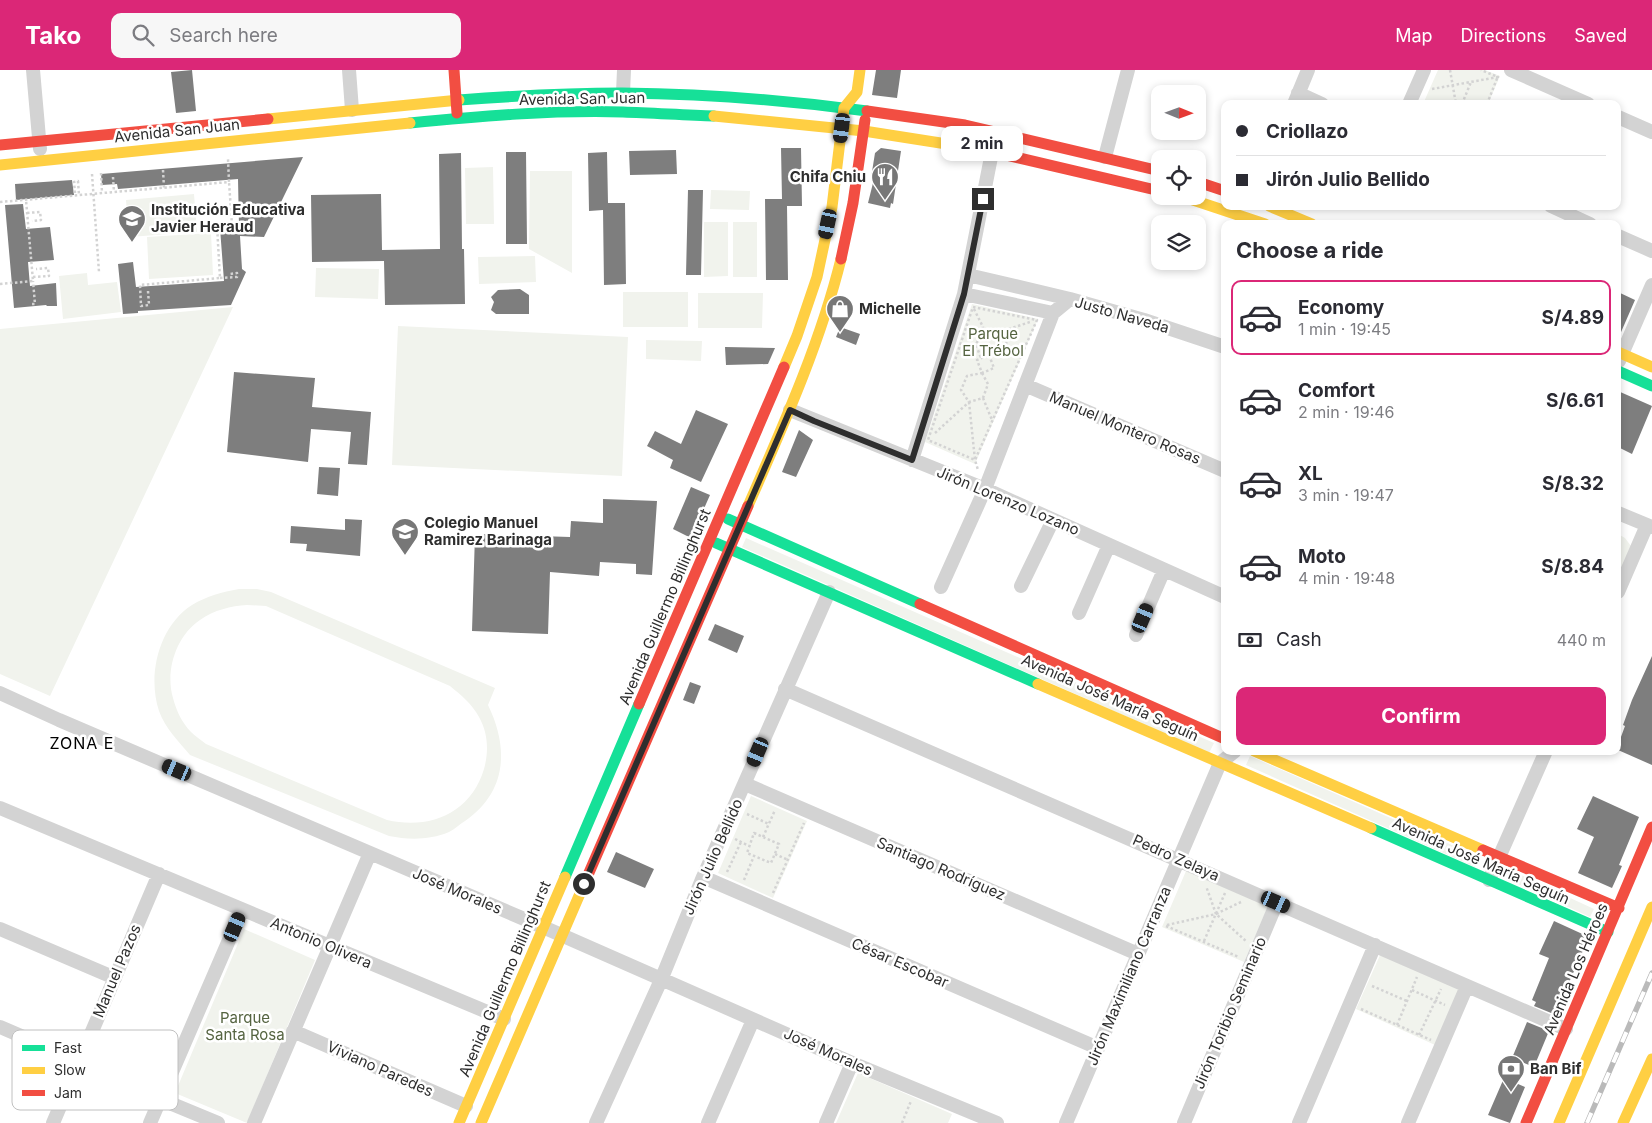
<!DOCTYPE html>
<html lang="en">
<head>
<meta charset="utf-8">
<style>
  :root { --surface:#fff; --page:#f7f7f7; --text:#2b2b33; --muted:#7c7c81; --line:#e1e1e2; --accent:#db2777 }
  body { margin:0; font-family:Inter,sans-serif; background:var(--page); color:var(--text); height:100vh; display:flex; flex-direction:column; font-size:19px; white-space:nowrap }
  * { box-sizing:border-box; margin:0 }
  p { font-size:16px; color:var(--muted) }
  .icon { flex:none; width:28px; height:28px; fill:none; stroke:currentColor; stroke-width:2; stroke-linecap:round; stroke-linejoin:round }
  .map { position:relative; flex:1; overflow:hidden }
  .drawer { position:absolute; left:1221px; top:150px; width:400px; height:535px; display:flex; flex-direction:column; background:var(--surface); border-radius:10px; box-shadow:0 2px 8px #0003 }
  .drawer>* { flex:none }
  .hud { position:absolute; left:1221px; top:30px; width:400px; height:110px; border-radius:10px; box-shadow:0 2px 8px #0003; display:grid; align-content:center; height:110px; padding:0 15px; background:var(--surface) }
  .needle { width:32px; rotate:91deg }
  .controls { position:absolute; left:1151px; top:15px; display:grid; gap:10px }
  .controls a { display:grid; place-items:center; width:55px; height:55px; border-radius:10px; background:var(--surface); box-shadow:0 2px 8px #0003; font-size:25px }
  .end { position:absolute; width:22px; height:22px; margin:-11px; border:6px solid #2e2e2e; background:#fff; box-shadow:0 0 0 2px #fff }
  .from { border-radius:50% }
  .bubble { position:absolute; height:35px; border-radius:10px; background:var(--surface); box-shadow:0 2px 8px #0003; font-size:16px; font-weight:700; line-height:35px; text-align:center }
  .car { position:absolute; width:15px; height:30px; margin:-15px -8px; border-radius:6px; box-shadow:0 0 4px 1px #0007; background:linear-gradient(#222 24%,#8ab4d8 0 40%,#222 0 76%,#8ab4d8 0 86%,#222 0) }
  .hud b { display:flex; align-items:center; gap:18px; height:48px; font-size:19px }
  .hud b+b { border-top:1px solid var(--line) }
  .hud i { width:12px; height:12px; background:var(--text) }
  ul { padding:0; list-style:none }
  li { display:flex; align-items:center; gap:15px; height:75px; margin:0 10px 8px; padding:0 5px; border:2px solid transparent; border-radius:10px }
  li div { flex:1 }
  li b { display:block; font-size:19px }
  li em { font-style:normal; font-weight:700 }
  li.selected { border-color:var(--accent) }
  li>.icon { width:45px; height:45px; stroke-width:1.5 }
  h2 { padding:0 15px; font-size:22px; line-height:60px }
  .pay { display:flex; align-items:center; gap:12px; height:55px; padding:0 15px; font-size:19px }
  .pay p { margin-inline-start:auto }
  .primary-button { display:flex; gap:10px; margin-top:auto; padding:10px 15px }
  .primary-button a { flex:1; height:58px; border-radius:10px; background:var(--accent); color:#fff; font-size:20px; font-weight:700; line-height:58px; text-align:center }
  header { display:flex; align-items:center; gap:30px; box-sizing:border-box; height:70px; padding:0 25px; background:var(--accent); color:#fff }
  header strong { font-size:24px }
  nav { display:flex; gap:28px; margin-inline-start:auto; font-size:18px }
  .search { width:350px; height:45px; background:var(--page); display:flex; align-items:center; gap:12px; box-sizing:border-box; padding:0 18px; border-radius:10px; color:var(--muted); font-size:19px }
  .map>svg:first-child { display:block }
</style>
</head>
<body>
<header>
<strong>Tako</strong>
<div class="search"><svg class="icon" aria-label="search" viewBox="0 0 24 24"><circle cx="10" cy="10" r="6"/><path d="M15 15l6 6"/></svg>Search here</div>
<nav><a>Map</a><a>Directions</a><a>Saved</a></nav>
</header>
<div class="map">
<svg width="1652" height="1053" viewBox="0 0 1652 1053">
  <rect width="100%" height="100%" fill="#fff"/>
  <path fill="#f1f3ed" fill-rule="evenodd" d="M1438 0H1485L1500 6 1488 34H1423Z
    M493 97 494 154H466L465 98Z
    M530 101H572V203L529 179Z
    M711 120 750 121 749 140 710 139Z
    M194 124 197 162 129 167 126 130Z
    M704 152H728V206L704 207Z
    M733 152H757V207H733Z
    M211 163 213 205 149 209 147 167Z
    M535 186 536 212 479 214 478 187Z
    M316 198 379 199 378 229 315 227Z
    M87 203 88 215 117 212 121 242 63 249 59 206Z
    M623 222H688V257H623Z
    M698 223H763L762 258H698Z
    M972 234 1038 249 975 394 925 372Z
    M233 237 50 626 0 604V259Z
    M398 256 628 267 622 406 392 395Z
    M646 270 702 271 701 291 646 289Z
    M1618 464 1625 468 1631 476 1618 507Z
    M746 468 1214 673 1209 683 742 477Z
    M239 519H257L271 522 495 618 488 635C509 678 507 722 465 751 460 754 455 759 449 762 430 770 409 770 389 766L190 685C179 672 165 658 159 641 147 605 159 556 192 535 207 526 222 522 239 519ZM247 535 266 536 282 543 450 616C461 625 472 634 479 647 488 663 489 681 484 699 471 743 430 760 387 750L206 674C201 670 195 666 191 662 182 653 176 640 173 628 165 601 176 566 200 550 214 540 231 536 247 535Z
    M1250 686 1479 787 1475 797 1246 695Z
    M751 726 807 751 773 828 718 803Z
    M1508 799 1594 839 1590 847 1505 808Z
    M1186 801 1268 836 1244 892 1162 857Z
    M244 859 315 890 247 1053 175 1023Z
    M1381 883 1460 918 1435 975 1356 939Z
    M858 1003 952 1044 948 1053H836Z"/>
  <path fill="#7e7e7e" d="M192 0 196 41 176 43 171 2Z
    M876 0H901L897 28 872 25Z
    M781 78H801L802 136H787L788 210H766L765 129H782Z
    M881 78 901 81 893 134 891 133 890 138 868 133 874 109 871 108 875 83Z
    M676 80 677 104 630 105 629 81Z
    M506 82H526L527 174H506Z
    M607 82 608 133H625L626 214 604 215 603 140 589 141 588 83Z
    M461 83 462 179H464L465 234 385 235 384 191 312 192 311 125 381 124 382 180 440 179 439 84Z
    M303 87 264 167 240 166 242 199 246 202 231 235 138 241V243L123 244 118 194 133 192 136 217 224 211 220 158 239 157 238 109 118 119 117 114 102 115 101 104Z
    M72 110 74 125 16 130 15 114Z
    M688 120H703L701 205H686Z
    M23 134 26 159 50 157 54 190 28 192 30 216 56 213 57 236H47L46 235 14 238 5 135Z
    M520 219 529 225V244H496L491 240 494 232 491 227 498 220Z
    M1618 222 1635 230 1618 269Z
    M840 257 860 264 856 275 836 267Z
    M725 277 775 278 768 294 726 295Z
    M234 302 315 308 312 337 371 342 367 395 348 394 351 362 311 359 308 392 227 382Z
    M1618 321 1652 336 1632 384 1618 377Z
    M696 340 728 354 701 412 670 398 673 390 647 376 655 361 681 374Z
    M799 360 813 370 796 407 782 402Z
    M319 397 340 398 338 426 317 424Z
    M691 417 710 425 691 468 673 459Z
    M603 429 657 431 652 505 636 504V494L600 492 599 506 550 502 548 564 472 561 475 464 570 467 571 451 603 453Z
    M345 449 362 450 360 486 306 481 307 474 290 473 291 456 345 460Z
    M715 554 744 566 737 583 708 570Z
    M1652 586V695L1618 680V675L1625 656 1623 655 1632 630Z
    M690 612 701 616 694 634 683 630Z
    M1593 726 1639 747 1619 795 1622 796 1612 818 1578 803 1594 767 1577 759Z
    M616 782 654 799 645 818 607 802Z
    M1554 851 1589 867 1567 917 1570 918 1560 942 1557 941 1556 945 1534 936 1536 932 1532 930 1549 888 1539 884Z
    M1527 952 1549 961 1534 997 1512 988Z
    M1504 1008 1525 1017 1510 1053 1488 1045Z"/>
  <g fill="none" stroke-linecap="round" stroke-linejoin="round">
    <path stroke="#d3d3d3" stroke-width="2.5" stroke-dasharray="2.5 2.5" stroke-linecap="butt" d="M1450 0 1456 34
      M1432 19 1498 7 1481 0
      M1462 34 1471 12
      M1487 34 1498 6
      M163 100 164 118
      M101 103 102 123
      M92 104 99 202
      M113 107 114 122
      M75 123 74 112 78 111 79 125
      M0 132 229 112 228 89
      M27 143 40 142 41 150 32 151
      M33 207 49 206 48 198 36 199
      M220 208 237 207V203L230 204
      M0 214 33 211 26 130
      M148 221 149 235 141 236 140 215 220 208 217 156 232 155 229 112
      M32 234H35L33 211
      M973 237 1037 250 975 390 928 370Z
      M974 239 983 257 976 275 981 288
      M989 285 1006 274 1009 259 1030 252
      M989 285 994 298 982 303 977 290Z
      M982 303 988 314 983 328 969 332 961 320 967 306Z
      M983 328 992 350
      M969 332 975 390 978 400
      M935 363 969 332
      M747 744 769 754
      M754 763 779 774 771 793 747 783Z
      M763 767 775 740
      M735 769 749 776
      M775 784 788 790
      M727 802 741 772
      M744 810 754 786
      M773 823 804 753
      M1241 832 1216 844 1247 872
      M1167 855 1216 844 1206 816
      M1166 856 1239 887
      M1204 871 1225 823
      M1372 916 1407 931
      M1412 920 1445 935
      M1361 939 1431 970
      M1397 955 1417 907
      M1419 965 1441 919
      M902 1053 911 1031"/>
    <path stroke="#d3d3d3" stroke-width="14" d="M33 0 40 79
      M349 0 352 40
      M1511 0 1588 34
      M623 23 624 0
      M1298 23 1322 34
      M1294 34 1308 0
      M1409 34 1424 0
      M1618 47 1652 62
      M1105 87 1128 0
      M1551 136 1590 154
      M1618 166 1652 181
      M968 205 1070 229
      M964 224 1053 243 1070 229 1144 250 1225 277
      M1619 291 1652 215
      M1025 315 1225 401
      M790 340 985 419 1225 527
      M912 390 964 224 994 72
      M1618 443 1652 457
      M1021 516 1053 450
      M941 517 985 419 1053 243
      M1618 522 1647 455
      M1079 543 1109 475
      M1136 565 1164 500
      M785 619 1566 959
      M0 623 59 650 543 857 852 993 997 1053
      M745 714 1138 884
      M0 738 504 949
      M703 807 1098 978
      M1489 810 1546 681
      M0 859 115 908
      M0 957 79 991
      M293 961 466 1036
      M160 1029 218 1053
      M53 1053 159 804
      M150 1053 242 840
      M254 1053 370 783
      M596 1053 661 910 703 807 829 522
      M708 1053 753 950
      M826 1053 852 993
      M1066 1053 1220 693 1235 681
      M1184 1053 1277 832
      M1299 1053 1375 875
      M1408 1053 1467 916"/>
    <path stroke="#16e098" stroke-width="11" d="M459 30C513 26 567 23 622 23 703 24 787 30 867 41
      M410 53C481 46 552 40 623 42 653 43 684 45 714 46
      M1618 301 1652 316
      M728 449 920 534
      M716 473 1038 614
      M1371 758 1608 862
      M565 807 639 634"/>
    <path stroke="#ffcf43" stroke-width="11" d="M714 46 864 61 985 80
      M268 49 459 30
      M0 95 410 53
      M1181 126 1265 154
      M1269 136 1312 154
      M1618 282 1652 297
      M784 297 797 266 817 207 832 137 844 38 857 22 860 0
      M748 436C783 356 820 274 841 189
      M1038 614 1371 758
      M1254 681 1483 780
      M459 1053 565 807
      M481 1053 588 805
      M1559 1053 1652 837
      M1623 1053 1652 989"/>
    <path stroke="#f24e42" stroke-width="11" d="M454 0 457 43
      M867 41 965 55 1160 101
      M0 75 268 49
      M985 80 1160 121
      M1198 112 1225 121
      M841 189 853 133 865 50
      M920 534 1225 669
      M639 634 784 297
      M1483 780 1619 838
      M588 805 748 436
      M1526 1053 1652 757"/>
    <defs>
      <path id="rail" d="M1587 1053 1652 903"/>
    </defs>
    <use href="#rail" stroke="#bababa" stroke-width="5.5"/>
    <use href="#rail" stroke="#fff" stroke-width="4" stroke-dasharray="11" stroke-linecap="butt"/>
  </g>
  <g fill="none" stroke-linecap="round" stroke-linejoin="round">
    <path stroke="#2e2e2e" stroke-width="6" d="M584 814 790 340 814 351 912 390 964 224 983 129"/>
  </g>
  <defs>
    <symbol id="restaurant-pin" viewBox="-11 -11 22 30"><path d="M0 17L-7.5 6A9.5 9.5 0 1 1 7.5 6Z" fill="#777" stroke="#fff"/><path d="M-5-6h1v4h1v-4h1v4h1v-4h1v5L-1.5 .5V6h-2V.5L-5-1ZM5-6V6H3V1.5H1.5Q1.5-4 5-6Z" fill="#fff"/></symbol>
    <symbol id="school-pin" viewBox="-11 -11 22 30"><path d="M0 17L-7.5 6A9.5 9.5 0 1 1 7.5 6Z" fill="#777" stroke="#fff"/><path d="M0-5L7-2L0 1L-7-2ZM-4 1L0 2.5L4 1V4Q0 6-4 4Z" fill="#fff"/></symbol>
    <symbol id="shop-pin" viewBox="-11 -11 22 30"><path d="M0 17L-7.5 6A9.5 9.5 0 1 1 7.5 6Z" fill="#777" stroke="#fff"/><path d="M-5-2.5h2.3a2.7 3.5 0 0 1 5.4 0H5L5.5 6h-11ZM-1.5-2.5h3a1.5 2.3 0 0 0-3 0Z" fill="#fff"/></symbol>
    <symbol id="bank-pin" viewBox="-11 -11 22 30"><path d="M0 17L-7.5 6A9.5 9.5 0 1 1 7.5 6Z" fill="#777" stroke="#fff"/><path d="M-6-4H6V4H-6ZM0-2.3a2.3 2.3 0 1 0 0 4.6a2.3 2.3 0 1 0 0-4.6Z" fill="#fff"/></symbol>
  </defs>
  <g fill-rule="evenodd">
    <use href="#restaurant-pin" x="869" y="91" width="32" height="43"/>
    <use href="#school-pin" x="116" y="133" width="32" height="43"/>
    <use href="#shop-pin" x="824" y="223" width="32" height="43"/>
    <use href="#school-pin" x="389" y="446" width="32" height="43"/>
    <use href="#bank-pin" x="1495" y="983" width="32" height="43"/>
  </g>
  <g text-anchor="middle" stroke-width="5" stroke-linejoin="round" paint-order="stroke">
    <g font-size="15" fill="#2e2e2e" stroke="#fff">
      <text transform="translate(582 29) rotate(-1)" y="5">Avenida San Juan</text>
      <text transform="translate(177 61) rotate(-6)" y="5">Avenida San Juan</text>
      <text transform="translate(1122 245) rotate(16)" y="5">Justo Naveda</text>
      <text transform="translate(1125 358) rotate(23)" y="5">Manuel Montero Rosas</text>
      <text transform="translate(1008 431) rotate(23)" y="5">Jirón Lorenzo Lozano</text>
      <text transform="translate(665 537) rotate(-67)" y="5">Avenida Guillermo Billinghurst</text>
      <text transform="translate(1110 628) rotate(24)" y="5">Avenida José María Seguín</text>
      <text transform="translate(713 787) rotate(-66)" y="5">Jirón Julio Bellido</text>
      <text transform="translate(1176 788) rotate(24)" y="5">Pedro Zelaya</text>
      <text transform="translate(1481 791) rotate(24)" y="5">Avenida José María Seguín</text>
      <text transform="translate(941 799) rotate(23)" y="5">Santiago Rodríguez</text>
      <text transform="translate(457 821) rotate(23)" y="5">José Morales</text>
      <text transform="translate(321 873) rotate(23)" y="5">Antonio Olivera</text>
      <text transform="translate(900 893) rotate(23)" y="5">César Escobar</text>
      <text transform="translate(1576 899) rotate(-67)" y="5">Avenida Los Héroes</text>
      <text transform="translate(117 901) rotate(-67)" y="5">Manuel Pazos</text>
      <text transform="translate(1129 906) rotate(-67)" y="5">Jirón Maximiliano Carranza</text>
      <text transform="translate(505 909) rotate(-67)" y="5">Avenida Guillermo Billinghurst</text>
      <text transform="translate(1230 943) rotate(-67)" y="5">Jirón Toribio Seminario</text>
      <text transform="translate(828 982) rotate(24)" y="5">José Morales</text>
      <text transform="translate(380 999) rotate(24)" y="5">Viviano Paredes</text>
    </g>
    <g font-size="15" font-weight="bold" fill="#2e2e2e" stroke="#fff" text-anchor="start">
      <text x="866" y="112" text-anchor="end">Chifa Chiu</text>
      <text x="151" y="145">Institución Educativa<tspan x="151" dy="17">Javier Heraud</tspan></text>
      <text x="859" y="244">Michelle</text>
      <text x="424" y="458">Colegio Manuel<tspan x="424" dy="17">Ramirez Barinaga</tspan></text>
      <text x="1530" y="1004">Ban Bif</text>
    </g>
    <g font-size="15" fill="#556441" stroke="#fff">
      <text x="993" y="269">Parque<tspan x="993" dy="17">El Trébol</tspan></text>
      <text x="245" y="953">Parque<tspan x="245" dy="17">Santa Rosa</tspan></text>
    </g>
    <g font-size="16" letter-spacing="1" fill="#000" stroke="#fff">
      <text x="82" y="679">ZONA E</text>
    </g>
  </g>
  <rect x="12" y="960" width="166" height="80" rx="8" fill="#fff" stroke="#c0c0c0" stroke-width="1"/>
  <rect x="22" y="975" width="23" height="6" fill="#16e098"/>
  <rect x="22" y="997" width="23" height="7" fill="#ffcf43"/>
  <rect x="22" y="1020" width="23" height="6" fill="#f24e42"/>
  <g font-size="14" fill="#2e2e2e">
    <text x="54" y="983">Fast</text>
    <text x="54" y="1005">Slow</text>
    <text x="54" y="1028">Jam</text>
  </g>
</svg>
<div class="controls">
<a><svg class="needle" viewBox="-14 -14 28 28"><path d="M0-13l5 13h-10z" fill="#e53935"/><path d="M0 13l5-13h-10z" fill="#7c7c81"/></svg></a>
<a><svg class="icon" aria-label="locate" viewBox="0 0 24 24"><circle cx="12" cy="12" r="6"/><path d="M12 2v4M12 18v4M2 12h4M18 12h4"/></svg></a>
<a><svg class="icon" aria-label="layers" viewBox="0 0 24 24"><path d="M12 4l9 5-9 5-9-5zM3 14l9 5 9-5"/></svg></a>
</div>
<i class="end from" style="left:584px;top:814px"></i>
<i class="end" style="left:983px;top:129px"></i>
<div class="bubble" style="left:941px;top:56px;width:82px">2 min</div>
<i class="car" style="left:842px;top:58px;rotate:187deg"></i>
<i class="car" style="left:828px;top:154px;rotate:192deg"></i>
<i class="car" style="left:1143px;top:548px;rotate:23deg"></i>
<i class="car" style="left:758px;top:682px;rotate:203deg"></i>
<i class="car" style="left:177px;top:700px;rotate:293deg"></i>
<i class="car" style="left:1276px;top:832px;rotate:114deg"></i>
<i class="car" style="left:235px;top:857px;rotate:23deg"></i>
<div class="hud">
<b><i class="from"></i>Criollazo</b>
<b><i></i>Jirón Julio Bellido</b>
</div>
<section class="drawer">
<h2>Choose a ride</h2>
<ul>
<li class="selected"><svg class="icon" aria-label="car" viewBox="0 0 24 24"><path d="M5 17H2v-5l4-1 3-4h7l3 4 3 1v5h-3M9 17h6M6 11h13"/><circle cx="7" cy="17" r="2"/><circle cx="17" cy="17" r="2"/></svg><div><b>Economy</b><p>1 min · 19:45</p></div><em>S/4.89</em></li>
<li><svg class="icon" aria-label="car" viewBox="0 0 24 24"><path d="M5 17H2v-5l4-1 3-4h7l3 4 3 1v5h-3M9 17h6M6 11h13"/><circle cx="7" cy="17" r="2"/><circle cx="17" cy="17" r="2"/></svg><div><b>Comfort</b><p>2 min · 19:46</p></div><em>S/6.61</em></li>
<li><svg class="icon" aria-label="car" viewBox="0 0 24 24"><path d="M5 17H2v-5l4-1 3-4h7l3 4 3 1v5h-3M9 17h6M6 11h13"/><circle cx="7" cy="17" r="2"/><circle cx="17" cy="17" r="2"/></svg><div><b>XL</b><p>3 min · 19:47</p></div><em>S/8.32</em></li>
<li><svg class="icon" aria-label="car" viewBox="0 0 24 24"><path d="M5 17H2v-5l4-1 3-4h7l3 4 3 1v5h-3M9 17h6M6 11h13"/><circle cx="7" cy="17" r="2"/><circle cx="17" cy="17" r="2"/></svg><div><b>Moto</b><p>4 min · 19:48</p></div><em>S/8.84</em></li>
</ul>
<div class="pay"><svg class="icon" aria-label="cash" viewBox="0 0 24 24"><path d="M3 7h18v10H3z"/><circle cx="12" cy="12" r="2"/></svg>Cash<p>440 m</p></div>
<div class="primary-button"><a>Confirm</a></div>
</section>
</div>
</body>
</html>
